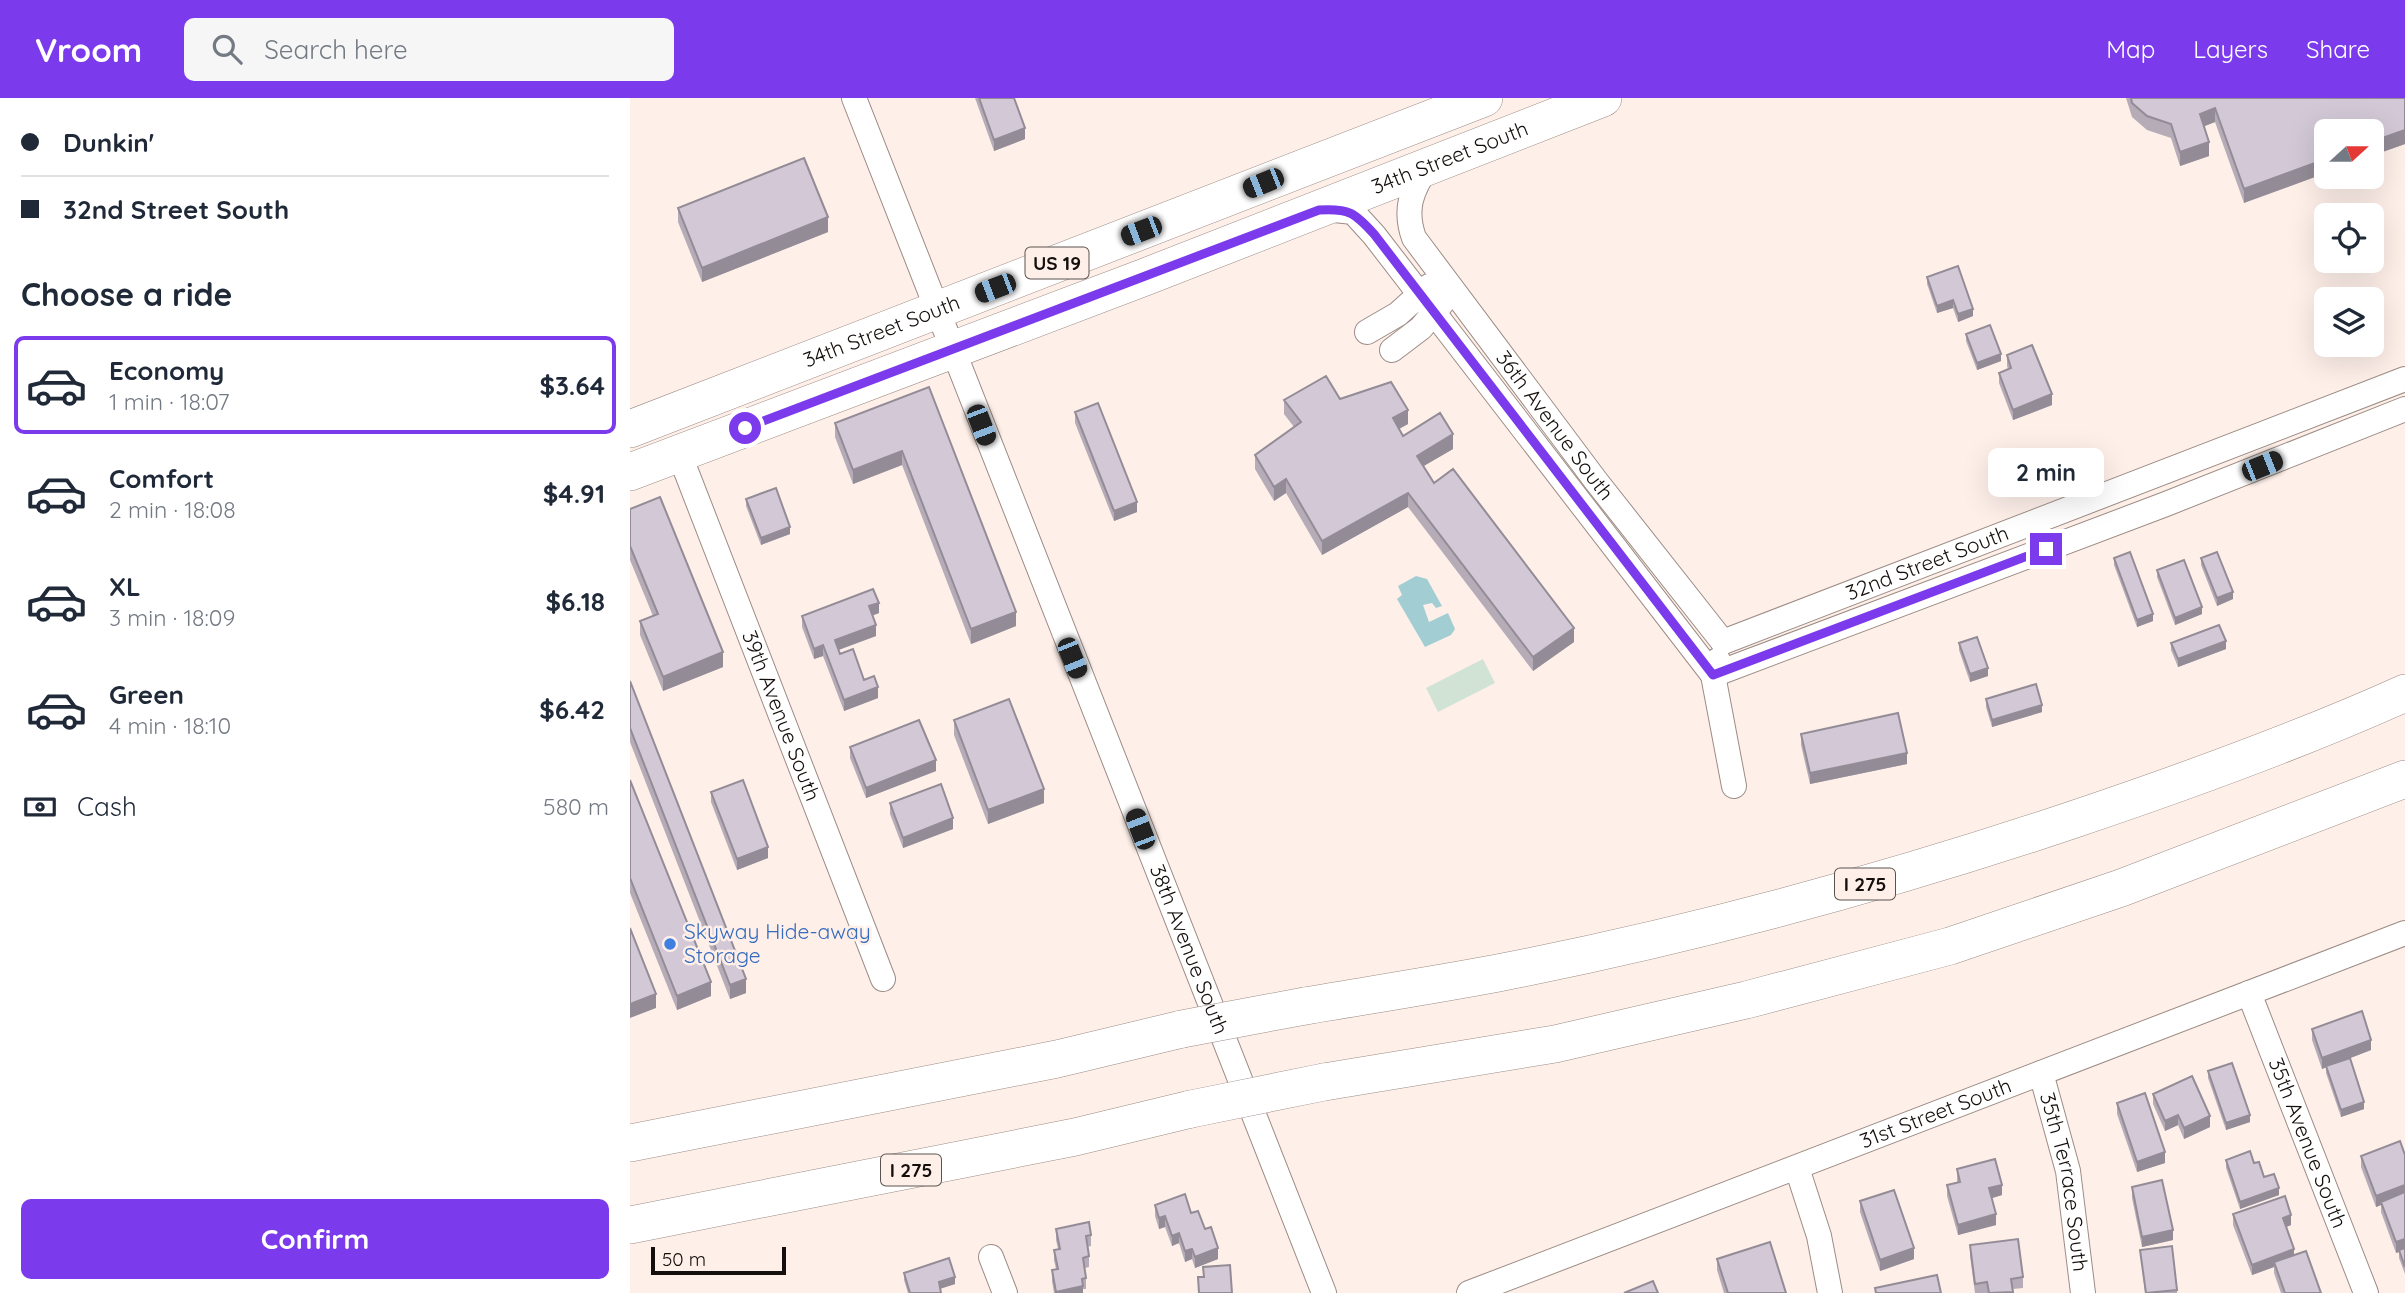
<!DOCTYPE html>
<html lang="en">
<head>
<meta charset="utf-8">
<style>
  :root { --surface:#fff; --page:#f6f6f7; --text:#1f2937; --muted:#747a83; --line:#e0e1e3; --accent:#7c3aed }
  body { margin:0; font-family:Quicksand,sans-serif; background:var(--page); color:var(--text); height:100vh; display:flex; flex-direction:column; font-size:26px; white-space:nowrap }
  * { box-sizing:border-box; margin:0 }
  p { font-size:23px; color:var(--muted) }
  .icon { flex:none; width:38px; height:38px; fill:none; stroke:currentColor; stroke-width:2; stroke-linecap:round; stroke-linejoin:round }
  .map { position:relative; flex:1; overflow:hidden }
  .sheet { display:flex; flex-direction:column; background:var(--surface); width:630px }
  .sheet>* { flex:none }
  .hud { display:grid; align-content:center; height:154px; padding:0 21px; background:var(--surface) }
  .needle { width:46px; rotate:69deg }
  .controls { position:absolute; left:1684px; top:21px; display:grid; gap:14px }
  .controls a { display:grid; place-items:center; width:70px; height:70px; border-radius:10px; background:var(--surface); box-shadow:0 7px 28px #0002; font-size:35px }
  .scale { position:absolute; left:21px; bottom:18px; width:135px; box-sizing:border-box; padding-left:7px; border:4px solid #140f0c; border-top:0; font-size:19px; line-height:24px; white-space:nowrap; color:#140f0c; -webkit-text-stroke:5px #feefe9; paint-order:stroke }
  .end { position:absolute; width:32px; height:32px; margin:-16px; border:9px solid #7c3aed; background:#fff; box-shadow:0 0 0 4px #fff }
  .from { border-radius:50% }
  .bubble { position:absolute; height:49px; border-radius:10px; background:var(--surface); box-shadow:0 7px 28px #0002; font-size:23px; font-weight:700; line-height:49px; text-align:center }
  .car { position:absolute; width:21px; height:42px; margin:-21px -10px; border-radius:9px; box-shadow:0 0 5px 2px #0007; background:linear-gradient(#222 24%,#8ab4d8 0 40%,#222 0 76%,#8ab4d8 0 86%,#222 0) }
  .hud b { display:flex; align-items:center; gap:24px; height:66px; font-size:26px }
  .hud b+b { border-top:2px solid var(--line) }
  .hud i { width:18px; height:18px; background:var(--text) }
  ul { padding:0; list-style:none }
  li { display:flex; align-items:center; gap:21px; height:98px; margin:0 14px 10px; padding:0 7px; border:4px solid transparent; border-radius:10px }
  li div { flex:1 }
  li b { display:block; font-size:26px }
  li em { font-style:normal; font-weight:700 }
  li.current { border-color:var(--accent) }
  li>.icon { width:63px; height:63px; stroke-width:1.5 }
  h2 { padding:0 21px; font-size:32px; line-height:84px }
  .pay { display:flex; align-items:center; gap:18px; height:77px; padding:0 21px; font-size:26px }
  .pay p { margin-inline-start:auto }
  .button { display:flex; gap:14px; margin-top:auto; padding:14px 21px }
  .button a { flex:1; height:80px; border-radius:10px; background:var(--accent); color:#fff; font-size:28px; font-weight:700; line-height:80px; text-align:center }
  header { display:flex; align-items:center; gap:42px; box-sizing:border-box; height:98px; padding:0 35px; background:var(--accent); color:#fff }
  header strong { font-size:33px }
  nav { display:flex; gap:38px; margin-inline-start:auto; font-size:24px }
  .search { width:490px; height:63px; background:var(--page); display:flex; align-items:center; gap:18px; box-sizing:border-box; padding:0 24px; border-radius:10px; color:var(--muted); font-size:26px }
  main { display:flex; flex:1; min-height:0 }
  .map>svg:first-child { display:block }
</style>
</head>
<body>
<header>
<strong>Vroom</strong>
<div class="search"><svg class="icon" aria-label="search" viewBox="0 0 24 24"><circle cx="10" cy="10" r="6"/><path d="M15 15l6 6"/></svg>Search here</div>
<nav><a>Map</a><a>Layers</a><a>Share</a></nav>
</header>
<main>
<section class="sheet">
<div class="hud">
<b><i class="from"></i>Dunkin'</b>
<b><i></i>32nd Street South</b>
</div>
<h2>Choose a ride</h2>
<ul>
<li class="current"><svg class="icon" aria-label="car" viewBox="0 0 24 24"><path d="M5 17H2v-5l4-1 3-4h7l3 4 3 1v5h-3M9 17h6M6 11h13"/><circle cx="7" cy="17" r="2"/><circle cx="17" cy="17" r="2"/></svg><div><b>Economy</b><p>1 min · 18:07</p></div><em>$3.64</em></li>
<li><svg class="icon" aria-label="car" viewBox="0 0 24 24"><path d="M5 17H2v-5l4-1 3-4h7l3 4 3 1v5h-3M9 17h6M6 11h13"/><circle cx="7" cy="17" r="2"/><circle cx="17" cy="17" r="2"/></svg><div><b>Comfort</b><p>2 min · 18:08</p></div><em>$4.91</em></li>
<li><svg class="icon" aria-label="car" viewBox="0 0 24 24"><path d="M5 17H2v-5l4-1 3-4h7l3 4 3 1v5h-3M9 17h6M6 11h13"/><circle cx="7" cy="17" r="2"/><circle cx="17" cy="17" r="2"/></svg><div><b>XL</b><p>3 min · 18:09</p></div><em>$6.18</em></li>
<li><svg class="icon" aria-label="car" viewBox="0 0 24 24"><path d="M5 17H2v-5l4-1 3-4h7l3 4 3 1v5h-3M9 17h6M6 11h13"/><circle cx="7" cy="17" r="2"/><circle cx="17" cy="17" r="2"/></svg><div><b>Green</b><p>4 min · 18:10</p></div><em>$6.42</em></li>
</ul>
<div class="pay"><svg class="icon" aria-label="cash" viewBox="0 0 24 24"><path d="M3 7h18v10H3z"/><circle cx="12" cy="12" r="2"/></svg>Cash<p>580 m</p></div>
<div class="button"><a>Confirm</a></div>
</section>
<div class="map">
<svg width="1775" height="1195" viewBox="0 0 1775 1195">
  <rect width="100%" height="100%" fill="#feefe9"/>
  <path fill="#d1e3d4" d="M853 561 865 585 808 614 796 590Z"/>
  <path fill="#a2ced3" d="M786 478 797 481 812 508 806 510 802 505 793 507 799 524 818 515 825 531 821 537 795 549 767 501 772 497 768 488Z"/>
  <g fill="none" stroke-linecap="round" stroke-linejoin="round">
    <defs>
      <g id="minor">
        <path id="s1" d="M224 0 694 1195"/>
        <path id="s2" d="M797 69C781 93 774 112 784 140L966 383 1093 544"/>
        <path d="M695 111 723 114 744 137 1083 577"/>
        <path d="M737 234 768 216 799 188"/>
        <path d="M762 252 791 230 812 205"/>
        <path id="s3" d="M49 355 253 881"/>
        <path id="s4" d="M1093 544 1775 281"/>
        <path d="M1088 562 1083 577 1104 688"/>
        <path d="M1083 577 1536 406 1775 311"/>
        <path id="s5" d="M1619 895 1736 1195"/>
        <path id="s6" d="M1411 975 1438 1073 1453 1195"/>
        <path d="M1167 1070 1189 1138 1200 1195"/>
        <path d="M361 1159 375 1195"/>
        <path id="s7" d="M839 1195 1775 835"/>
      </g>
      <g id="highway">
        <path id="s8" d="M0 331 854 0"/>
        <path id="s9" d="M0 374 515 179 973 0"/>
        <path d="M675 908C740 897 804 887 868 875 1062 837 1254 785 1442 722 1555 684 1666 644 1775 595"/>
        <path d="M694 984 925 946 1116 902 1320 848 1491 790 1775 681"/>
        <path d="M0 1045 427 961 552 931"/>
        <path d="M0 1127 445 1039 561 1011"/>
      </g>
    </defs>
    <use href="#minor" stroke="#9c8c85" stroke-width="26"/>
    <use href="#highway" stroke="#9c8c85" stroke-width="38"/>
    <use href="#minor" stroke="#fff" stroke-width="24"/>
    <use href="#highway" stroke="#fff" stroke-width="37"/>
    <defs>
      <path id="highway-bridge" d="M552 931 675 908
        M561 1011 694 984"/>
    </defs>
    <use href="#highway-bridge" stroke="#9c8c85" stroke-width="38" stroke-linecap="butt"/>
    <use href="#highway-bridge" stroke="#fff" stroke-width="37"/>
  </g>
  <path fill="#b5acb8" d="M345 0H384L395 41 364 53Z
    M1496 0H1775V46L1741 58V33L1614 105 1585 24 1574 28 1579 58 1550 68 1541 40 1517 32 1502 19Z
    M48 110 198 134 72 184 48 124Z
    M1297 179 1343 218 1328 224 1323 210 1307 215 1297 186Z
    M1336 236 1371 263 1347 272 1336 243Z
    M1377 257 1422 307 1383 322 1369 285V275L1378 271 1377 268Z
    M299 289 386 528 341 546 272 367 223 386 205 339V325Z
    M710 301 778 326 769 331 773 338 823 351 793 368 804 385 944 544 903 573 778 409 692 457 656 395 644 403 625 371V357L664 329 654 316V302Z
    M445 314 507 414 484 423 445 325Z
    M1390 359 1415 384 1399 391 1390 367Z
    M116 401 160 436 131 447 116 408Z
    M0 411 93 569 33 593 10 537V523L23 518 0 462Z
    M1484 460 1523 523 1507 529 1484 467Z
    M1571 460 1603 501 1587 508 1571 467Z
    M1527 472 1572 516 1545 527 1527 479Z
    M249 515 243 517 246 538 209 552 210 556 234 582 248 600 214 613 193 558 184 561 172 529V518Z
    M1329 545 1358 578 1340 584 1329 552Z
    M1541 545 1596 551 1548 569 1541 552Z
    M0 583 116 895 100 901 0 644Z
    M1356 601 1412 614 1362 629 1356 609Z
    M324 622 414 705 358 726 324 637Z
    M1171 636 1277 666 1180 686 1171 647Z
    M220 649 306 673 236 700 220 660Z
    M0 682 81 898 47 912 0 795Z
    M81 694 138 760 107 772 81 704Z
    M260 705 323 731 273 750 260 716Z
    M1682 931 1741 952 1720 960 1734 1011 1711 1019 1696 975V969L1692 971 1682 942Z
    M1578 973 1620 1024 1596 1032 1578 980Z
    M1523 996 1580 1029 1554 1041 1548 1027 1535 1033 1523 1006Z
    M1487 1005 1535 1065 1507 1074 1487 1016Z
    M1775 1057V1176L1769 1160V1154L1766 1155 1751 1114V1107L1746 1109 1731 1069V1058Z
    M1596 1062 1624 1065 1649 1097 1610 1111 1596 1070Z
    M1327 1071 1372 1097 1362 1100 1366 1127 1328 1137 1317 1098V1087L1327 1084Z
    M1502 1089 1543 1142 1512 1149 1502 1100Z
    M1230 1103 1284 1161 1250 1173 1230 1114Z
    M525 1107 561 1115 575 1131 588 1161 565 1170 562 1161 555 1164 549 1145 542 1148 535 1129 529 1131 525 1118Z
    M1603 1116 1661 1127 1656 1129 1664 1157 1691 1195H1651L1644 1175V1169L1622 1177 1603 1127Z
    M426 1131 461 1137V1148L457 1149 459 1158V1169L455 1170 456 1180V1191H453V1195H424L422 1183V1172L426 1171 424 1162V1152L428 1151 426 1142Z
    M1340 1147 1393 1179V1190L1383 1191V1195H1345L1340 1158Z
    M1510 1152 1547 1192V1195H1515Z
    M1087 1161 1156 1195H1094L1087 1172Z
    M274 1175 325 1186 310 1191 311 1195H278L274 1182Z"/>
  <path fill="#938c96" d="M1585 10V24L1570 30V16Z
    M395 30V41L364 53V42Z
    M1775 32V46L1741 58V44Z
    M1579 44V58L1550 68V54Z
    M1696 61V75L1614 105V91Z
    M198 119V134L72 184V170Z
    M1323 202V210L1307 215V208Z
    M1343 211V218L1328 224V216Z
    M1371 256V263L1347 272V265Z
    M1422 296V307L1383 322V312Z
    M778 312V326L763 334V320Z
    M823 336V351L787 372V358Z
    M272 353V367L223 386V372Z
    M1415 377V384L1399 391V383Z
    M656 381V395L644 403V389Z
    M778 395V409L692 457V443Z
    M507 404V414L484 423V413Z
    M160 429V436L131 447V440Z
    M1603 494V501L1587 508V500Z
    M249 505V515L239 519V508Z
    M1572 509V516L1545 527V520Z
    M386 514V528L341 546V531Z
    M1523 516V523L1507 529V522Z
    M246 527V538L205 553V542Z
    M944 530V544L903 573V559Z
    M1596 543V551L1548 569V561Z
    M193 547V558L184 561V551Z
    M93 554V569L33 593V579Z
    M1358 570V578L1340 584V576Z
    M248 589V600L214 613V602Z
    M1412 607V614L1362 629V622Z
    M1277 655V666L1180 686V675Z
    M306 662V673L236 700V690Z
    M414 691V705L358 726V712Z
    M323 720V731L273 750V740Z
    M138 749V760L107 772V761Z
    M116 881V895L100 901V887Z
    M81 884V898L47 912V898Z
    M26 896V910L0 920V906Z
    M1741 942V952L1692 971V960Z
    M1734 1004V1011L1711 1019V1012Z
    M1548 1017V1027L1535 1033V1023Z
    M1620 1017V1024L1596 1032V1025Z
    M1580 1018V1029L1554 1041V1030Z
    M1535 1054V1065L1507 1074V1064Z
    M1372 1087V1097L1359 1101V1090Z
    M1775 1087V1098L1751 1104V1107L1746 1109V1098Z
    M1649 1090V1097L1610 1111V1104Z
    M1366 1116V1127L1328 1137V1127Z
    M1661 1117V1127L1653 1130V1120Z
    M535 1118V1129L529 1131V1120Z
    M1543 1132V1142L1512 1149V1139Z
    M549 1135V1145L542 1148V1138Z
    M1775 1141V1152L1766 1155V1144Z
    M588 1150V1161L565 1170V1159Z
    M1284 1150V1161L1250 1173V1162Z
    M562 1151V1161L555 1164V1153Z
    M1664 1151V1162L1644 1164V1169L1622 1177V1167Z
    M325 1179V1186L309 1191V1184Z
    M453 1188V1195H426V1194Z"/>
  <path fill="#d2c8d6" stroke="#938c96" stroke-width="2" d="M349 0H384L395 30 364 42Z
    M1501 0H1775V32L1741 44V33H1696V61L1614 91 1585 10 1570 16 1579 44 1550 54 1541 26 1517 18 1502 5Z
    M174 60 198 119 72 170 48 110Z
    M1328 168 1343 211 1328 216 1323 202 1307 208 1297 179Z
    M1360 227 1371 256 1347 265 1336 236Z
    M1402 247 1422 296 1383 312 1369 275 1381 270 1377 257Z
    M696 278 710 301 761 284 778 312 763 320 773 338 810 315 823 336 787 358 804 385 823 371 944 530 903 559 778 395 692 443 656 381 644 389 625 357 671 324 654 302Z
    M299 289 386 514 341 531 272 353 223 372 205 325Z
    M468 305 507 404 484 413 445 314Z
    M1406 353 1415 377 1399 383 1390 359Z
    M146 390 160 429 131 440 116 401Z
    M30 399 93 554 33 579 10 523 28 516 0 448V411Z
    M1500 454 1523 516 1507 522 1484 460Z
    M1587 454 1603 494 1587 500 1571 460Z
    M1554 462 1572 509 1545 520 1527 472Z
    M243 491 249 505 239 508 246 527 205 542 210 556 223 551 234 582 244 578 248 589 214 602 193 547 184 551 172 518Z
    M1589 527 1596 543 1548 561 1541 545Z
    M1347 539 1358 570 1340 576 1329 545Z
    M0 583 116 881 100 887 0 630Z
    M1406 586 1412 607 1362 622 1356 601Z
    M379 601 414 691 358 712 324 622Z
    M1268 615 1277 655 1180 675 1171 636Z
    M289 622 306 662 236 690 220 649Z
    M0 682 81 884 47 898 0 780Z
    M113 682 138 749 107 761 81 694Z
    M311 686 323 720 273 740 260 705Z
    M0 830 26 896 0 906Z
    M1732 913 1741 942 1692 960 1682 931Z
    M1720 960 1734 1004 1711 1012 1696 968Z
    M1602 965 1620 1017 1596 1025 1578 973Z
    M1562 978 1580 1018 1554 1030 1548 1017 1535 1023 1523 996Z
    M1515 995 1535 1054 1507 1064 1487 1005Z
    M1770 1043 1775 1057V1087L1746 1098 1731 1058Z
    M1620 1053 1624 1065 1629 1064 1634 1079 1644 1076 1649 1090 1610 1104 1596 1062Z
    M1365 1061 1372 1087 1359 1090 1366 1116 1328 1127 1317 1087 1330 1084 1327 1071Z
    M1532 1082 1543 1132 1512 1139 1502 1089Z
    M1264 1092 1284 1150 1250 1162 1230 1103Z
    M1775 1094V1141L1766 1144 1751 1104Z
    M555 1096 561 1115 568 1113 575 1131 581 1129 588 1150 565 1159 562 1151 555 1153 549 1135 542 1138 535 1118 529 1120 525 1107Z
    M1655 1098 1661 1117 1653 1120 1664 1151 1622 1167 1603 1116Z
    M459 1124 461 1137 456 1138 459 1158 453 1160 456 1180 452 1181 453 1188 426 1194 422 1172 428 1171 424 1152 430 1151 426 1131Z
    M1388 1141 1393 1179 1381 1181 1383 1194 1359 1195 1357 1184 1345 1186 1340 1147Z
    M1140 1144 1156 1195H1098L1087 1161Z
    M1542 1148 1547 1192 1516 1195 1510 1152Z
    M1775 1150V1169L1769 1152Z
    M1676 1153 1691 1195H1655L1644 1164Z
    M319 1160 325 1179 309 1184 311 1195H280L274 1175Z
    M600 1167 602 1195H569L568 1179H574L573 1169Z
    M1307 1177 1311 1195H1246L1245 1190Z
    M1023 1183 1028 1195H994Z"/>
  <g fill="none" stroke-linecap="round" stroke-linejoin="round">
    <path stroke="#7c3aed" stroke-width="9" d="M115 330 689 112C719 110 725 115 744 136L1083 577 1416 451"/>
  </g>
  <circle fill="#3f7fe0" stroke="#feefe9" stroke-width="2.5" cx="40" cy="846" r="7"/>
  <g text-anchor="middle" stroke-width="5" stroke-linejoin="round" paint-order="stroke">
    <g fill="#feefe9" stroke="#5a524e" stroke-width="2">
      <rect x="395.5" y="149.5" width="63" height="31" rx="5"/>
      <rect x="1205" y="770.5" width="60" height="31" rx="5"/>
      <rect x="251" y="1056.5" width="60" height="31" rx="5"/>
    </g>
    <g font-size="19" font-weight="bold" fill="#140f0c">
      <text x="427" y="172">US 19</text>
      <text x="1235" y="793">I 275</text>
      <text x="281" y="1079">I 275</text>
    </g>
    <g font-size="21" fill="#140f0c" stroke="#feefe9">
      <text dy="7" stroke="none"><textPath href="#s9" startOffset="878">34th Street South</textPath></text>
      <text dy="7" stroke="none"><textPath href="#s8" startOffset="270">34th Street South</textPath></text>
      <text dy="7" stroke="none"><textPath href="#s2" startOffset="310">36th Avenue South</textPath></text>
      <text dy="7" stroke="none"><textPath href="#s4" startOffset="219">32nd Street South</textPath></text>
      <text dy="7" stroke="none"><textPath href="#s3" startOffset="282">39th Avenue South</textPath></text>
      <text dy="7" stroke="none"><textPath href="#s1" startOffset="915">38th Avenue South</textPath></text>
      <text dy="7" stroke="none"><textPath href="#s7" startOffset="500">31st Street South</textPath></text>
      <text dy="7" stroke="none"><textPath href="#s5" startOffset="161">35th Avenue South</textPath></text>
      <text dy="7" stroke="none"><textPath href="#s6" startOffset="112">35th Terrace South</textPath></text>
    </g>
    <g font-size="21" fill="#366cbe" stroke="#feefe9" text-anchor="start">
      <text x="54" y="841">Skyway Hide-away<tspan x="54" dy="24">Storage</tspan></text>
    </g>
  </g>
</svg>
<div class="controls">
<a><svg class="needle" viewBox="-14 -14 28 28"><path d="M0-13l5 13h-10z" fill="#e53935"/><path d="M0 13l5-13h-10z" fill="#747a83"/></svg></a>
<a><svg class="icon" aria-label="locate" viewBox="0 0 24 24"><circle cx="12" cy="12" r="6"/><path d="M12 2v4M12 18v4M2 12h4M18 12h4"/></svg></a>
<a><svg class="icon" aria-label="layers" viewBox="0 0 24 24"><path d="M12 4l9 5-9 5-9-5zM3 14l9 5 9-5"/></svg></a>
</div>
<div class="scale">50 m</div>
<i class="end from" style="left:115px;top:330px"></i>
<i class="end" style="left:1416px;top:451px"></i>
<div class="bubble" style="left:1358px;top:350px;width:116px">2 min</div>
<i class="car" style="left:633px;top:85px;rotate:248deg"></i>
<i class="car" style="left:511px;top:133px;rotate:249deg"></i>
<i class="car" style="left:365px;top:190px;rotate:249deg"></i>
<i class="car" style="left:351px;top:327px;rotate:159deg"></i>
<i class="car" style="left:1632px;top:368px;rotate:68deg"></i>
<i class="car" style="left:442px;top:560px;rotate:158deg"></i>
<i class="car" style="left:510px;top:731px;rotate:339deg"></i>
</div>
</main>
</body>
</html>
